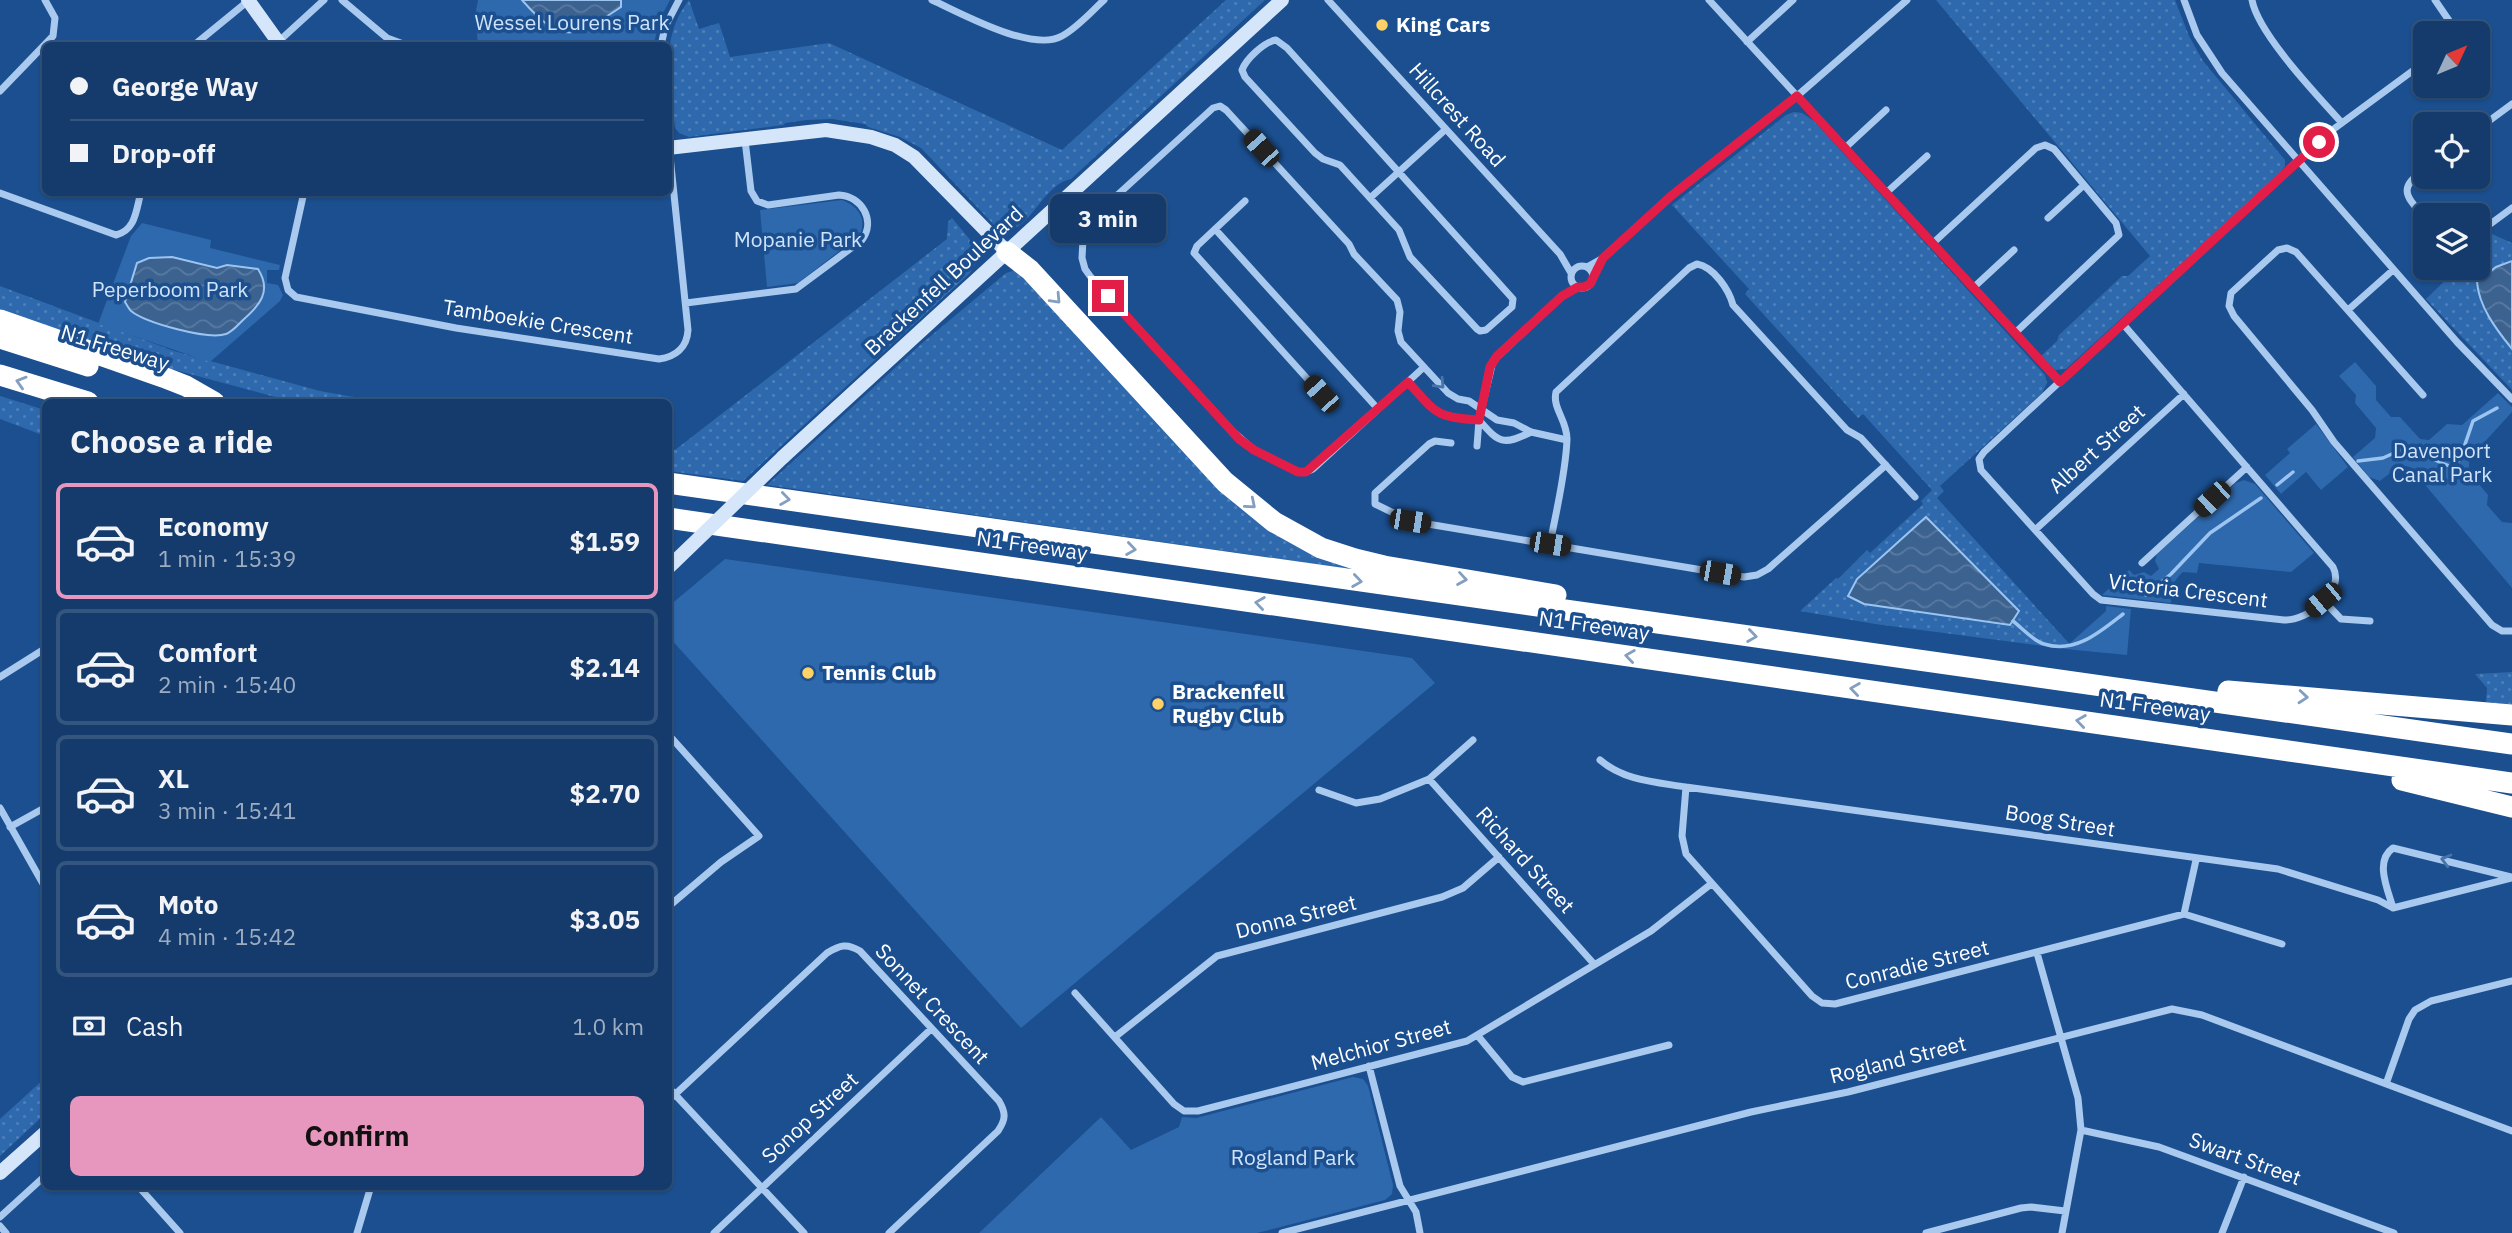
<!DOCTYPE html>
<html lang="en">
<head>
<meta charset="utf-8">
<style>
  :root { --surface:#143b6b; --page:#214673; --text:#f1f3f6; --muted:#9dadc1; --line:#33557e; --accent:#e797bd }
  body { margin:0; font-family:"IBM Plex Sans",sans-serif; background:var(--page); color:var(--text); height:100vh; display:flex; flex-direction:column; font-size:26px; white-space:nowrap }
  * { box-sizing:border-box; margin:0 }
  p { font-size:23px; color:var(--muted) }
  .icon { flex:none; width:38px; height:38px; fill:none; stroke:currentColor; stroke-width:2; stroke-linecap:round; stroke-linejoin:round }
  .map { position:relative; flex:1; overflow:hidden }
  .drawer { position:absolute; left:42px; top:399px; width:630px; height:791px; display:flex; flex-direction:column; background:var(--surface); border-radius:10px; box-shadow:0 2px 5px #0004,0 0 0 2px var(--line) }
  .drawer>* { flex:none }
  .banner { position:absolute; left:42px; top:42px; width:630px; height:154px; border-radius:10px; box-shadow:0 2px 5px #0004,0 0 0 2px var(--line); display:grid; align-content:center; height:154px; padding:0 28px; background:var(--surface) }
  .needle { width:46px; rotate:46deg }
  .controls { position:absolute; left:2413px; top:21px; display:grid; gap:14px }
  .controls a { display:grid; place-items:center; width:77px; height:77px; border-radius:10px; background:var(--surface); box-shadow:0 2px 5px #0004,0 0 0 2px var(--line); font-size:35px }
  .end { position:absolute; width:32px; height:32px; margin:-16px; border:9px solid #e11d48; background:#fff; box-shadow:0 0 0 4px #fff }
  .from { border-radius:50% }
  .bubble { position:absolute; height:49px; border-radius:10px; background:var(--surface); box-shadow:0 2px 5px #0004,0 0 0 2px var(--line); font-size:23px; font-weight:700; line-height:49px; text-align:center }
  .car { position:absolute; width:21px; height:42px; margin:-21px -10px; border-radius:9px; box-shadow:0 0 5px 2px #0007; background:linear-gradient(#222 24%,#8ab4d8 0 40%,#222 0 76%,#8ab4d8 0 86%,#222 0) }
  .banner b { display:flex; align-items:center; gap:24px; height:66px; font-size:26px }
  .banner b+b { border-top:2px solid var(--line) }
  .banner i { width:18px; height:18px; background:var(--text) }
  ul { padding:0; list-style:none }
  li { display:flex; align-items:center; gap:21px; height:116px; margin:0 14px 10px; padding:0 14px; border:4px solid var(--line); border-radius:10px }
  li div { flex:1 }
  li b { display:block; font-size:26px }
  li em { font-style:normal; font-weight:700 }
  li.active { border-color:var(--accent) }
  li>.icon { width:63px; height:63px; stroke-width:1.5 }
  h2 { padding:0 28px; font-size:32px; line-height:84px }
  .pay { display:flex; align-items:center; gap:18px; height:77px; padding:0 28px; font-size:26px }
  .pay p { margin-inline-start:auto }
  .button { display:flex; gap:14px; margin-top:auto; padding:14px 28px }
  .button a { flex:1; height:80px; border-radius:10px; background:var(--accent); color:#111; font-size:28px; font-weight:700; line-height:80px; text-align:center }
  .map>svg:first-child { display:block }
</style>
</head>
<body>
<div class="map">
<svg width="2512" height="1233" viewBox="0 0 2512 1233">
  <defs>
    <pattern id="grass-dots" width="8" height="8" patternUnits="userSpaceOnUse" patternTransform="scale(1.75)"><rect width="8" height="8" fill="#2e69ad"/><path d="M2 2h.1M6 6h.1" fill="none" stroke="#4d80b9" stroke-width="1.8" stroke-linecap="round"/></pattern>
    <pattern id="water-waves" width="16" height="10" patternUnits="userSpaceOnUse" patternTransform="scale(1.75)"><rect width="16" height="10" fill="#3c6290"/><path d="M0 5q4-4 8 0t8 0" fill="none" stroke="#597aa1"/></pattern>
  </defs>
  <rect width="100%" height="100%" fill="#1b4f8f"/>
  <path fill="url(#grass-dots)" d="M689 0 699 29 719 23 730 57 829 43 1062 150 1226 0H1265L1071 179C1039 185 1027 244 996 227L921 148 900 137 868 127 865 124 832 119 807 120 785 123 784 125 689 137 679 133 675 127C669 82 659 38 689 0Z
    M1936 0H2175L2189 36 2203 61 2285 160V166L2278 175 2066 369 2055 370 2041 356 2057 341 2059 335 2122 276H2128L2150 256Z
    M1794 112 1802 113 1814 121 2045 375 2047 383 2042 393 1940 486 1944 491 1937 498 2075 650 1875 624 1800 611 1836 578 1838 579 1867 550 1870 553 1923 504 1921 501 1932 490 1863 414 1858 418 1745 294 1749 289 1672 205 1786 115Z
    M952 218 977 248 976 263 970 273 743 481 669 471V449L675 450 947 239 948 222Z
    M2492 234 2512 243V390L2426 299 2458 268H2478V248Z
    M1015 270 1221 485 1370 572 767 485 920 345 1006 273Z
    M0 286 174 351 320 391 382 402H294L149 363 0 312Z
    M0 396 45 410V436L0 419Z
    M2512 672V705L2486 702 2487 688 2475 674Z
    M45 1078V1114L0 1156V1119Z"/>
  <path fill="#2e69ad" d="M478 0H670L659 21 654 44 478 45 475 16Z
    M842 200C858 206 867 218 860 235L798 283 767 287 760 210Z
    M142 223 211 240 210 248 280 265 279 270H267V283L278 285 283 295 280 301 210 362 98 324 131 236Z
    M2355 362 2376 386V400L2391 417H2400L2420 439 2429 440 2447 424 2462 425 2498 393 2512 407V412L2469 459V472L2488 495 2487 505 2502 522 2512 523V588L2410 467 2400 465 2380 481 2369 477 2353 457 2375 438 2376 428 2355 403 2356 395 2339 376Z
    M2316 424 2348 467 2321 490 2306 472 2281 494 2265 475 2290 453 2287 449Z
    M2244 480 2255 484 2314 553 2291 572 2199 563 2197 573 2183 572C2172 582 2172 588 2171 603L2102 595 2129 570 2134 575 2144 572 2151 576 2159 569 2155 561 2157 554 2236 483Z
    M725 559 1412 658 1435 683 1021 1028 669 637V606Z
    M2106 606 2131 609 2127 655 2075 650 2069 644 2106 611Z
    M1353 1077 1363 1079 1368 1086 1393 1185 1392 1194 1385 1200 1257 1233H979L1101 1117 1131 1150 1179 1127 1182 1117 1196 1118Z"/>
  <path fill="url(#water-waves)" stroke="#9cc4f0" stroke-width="2" d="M522 0H621V7C573 39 562 45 522 0Z
    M172 257 217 268 227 265 258 269C272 291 260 305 243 320 238 325 232 332 226 334 208 340 146 323 131 311 129 309 127 305 125 302L137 263 149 258Z
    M2512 261V349C2496 329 2479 307 2477 282L2496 267Z
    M1926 517 2019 611 2010 625 1864 604 1848 596 1857 579Z"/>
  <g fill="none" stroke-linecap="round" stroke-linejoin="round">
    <path stroke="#9cc4f0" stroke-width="3.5" d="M2358 461 2383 458 2405 448 2452 467 2460 459 2473 421 2497 408
      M2277 485 2293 472
      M2146 595 2171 574 2210 533 2261 498
      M2013 621C2022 628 2033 641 2044 644 2075 654 2100 632 2123 614"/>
    <path stroke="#a9c9ee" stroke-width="7" d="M342 0 387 38 409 46
      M932 0C961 13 1032 53 1062 36 1077 28 1091 12 1104 0
      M1328 0 1560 254 1571 273
      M1709 0 2060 382
      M2184 0 2197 35 2222 73 2457 342 2512 399
      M2252 0C2258 34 2318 96 2342 123
      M2435 0 2450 22 2451 33
      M1276 40 1287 48 1513 299 1512 307 1486 330 1480 331 1477 329 1410 257 1399 230 1340 165 1323 159 1315 153 1245 77 1242 70C1246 59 1264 42 1276 40Z
      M278 42 324 0
      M1747 42 1793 0
      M193 46 248 1
      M661 46 665 27 679 0
      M0 91 53 36 55 18 45 0
      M2478 129 2512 104
      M1845 148 1886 110
      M2426 168C2397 189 2405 195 2426 219
      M304 192 285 278 288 290 296 297 456 328 659 359C675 357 687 348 688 330L669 146
      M0 193 116 235C136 230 136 210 141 192
      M1886 193 1927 156
      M1370 198 1446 129
      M1245 201 1197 246 1194 253 1321 394
      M2048 218 2084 185
      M1215 229 1378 409
      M2478 233 2512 208
      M1932 244 2036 148 2045 145 2054 149 2116 223 2119 235 2015 333
      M1571 277a11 11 0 1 1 22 0a11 11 0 1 1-22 0Z
      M1587 267 1603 258 1671 196 1797 96 1907 0
      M1973 288 2014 250
      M686 303 796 289 862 240C876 221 862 196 839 195L768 205 757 201 751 191 745 140
      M2348 310 2393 270
      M2123 324 2333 567C2346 592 2307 621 2284 620L2101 600 2093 594 1981 470 1979 459 1984 452 2306 153 2331 131 2426 61
      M1424 367 1313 469 1306 472H1298L1254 450 1232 431 1090 276 1085 269 1082 258 1083 239 1086 234 1113 199 1213 108 1220 106 1226 110 1349 244 1354 254 1397 300 1400 312 1398 331 1401 342 1448 393 1458 399 1469 401 1497 420 1514 423 1531 432 1567 440
      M1408 382C1436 413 1435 418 1479 420 1499 443 1503 446 1531 432
      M2423 395 2296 252 2287 248 2278 250 2231 293 2229 306 2234 316 2312 410 2334 442 2492 625 2502 631H2512
      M1451 443 1435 441 1429 444 1375 493V504L1410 521 1744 577 1757 575 1768 569 1886 465
      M1477 446 1479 420 1493 361 1562 296 1578 287
      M2035 530 2184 394
      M1550 544C1556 512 1566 472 1567 439 1567 420 1552 408 1556 392L1689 268 1697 264C1714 267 1729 290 1733 305L1847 430 1861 438 1915 497
      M2142 563 2247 467
      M2323 600 2341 619 2370 621
      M0 677 46 648
      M668 734 759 836 721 862 668 907
      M1600 760C1625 781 1655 782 1686 787L2278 869 2378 900 2393 908 2512 878
      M1429 779 1594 964
      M1686 787 1682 836 1686 854 1812 996 1822 1003 1835 1004 2184 914 2282 944
      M1319 790 1356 803 1380 799 1429 779 1473 740
      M0 808 46 889
      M10 827 46 807
      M2393 908C2388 890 2374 861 2393 848L2511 877
      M2184 914 2196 860
      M2037 953 2078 1098 2081 1130 2062 1233
      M1075 993 1174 1104 1184 1111H1198L1467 1041 1651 931 1711 884
      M1478 1036 1512 1077 1523 1082 1669 1045
      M1115 1037 1217 956 1442 897 1463 888 1499 857
      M1369 1066 1400 1186 1416 1212 1420 1233
      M2386 1084 2409 1019 2415 1010 2431 1001 2512 981
      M668 1087 804 1233
      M668 1101 827 953C840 945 847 943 860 951L999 1101C1006 1113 1006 1119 998 1131L889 1233
      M2081 1130 2159 1147 2394 1233
      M138 1186 180 1233
      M0 1217 46 1175
      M0 1226 6 1233
      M357 1233 371 1186
      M714 1233 931 1029
      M1282 1233 1751 1112 1848 1092 2172 1009 2202 1015 2512 1131
      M1926 1233 2021 1208 2031 1207 2065 1211
      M2222 1233 2244 1177"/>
    <path stroke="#d6e6fa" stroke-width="14" d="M248 0 281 46
      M668 148 826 130 871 137 895 145 914 157 1007 252
      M783 457 1282 0
      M0 1173 46 1132"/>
    <path stroke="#fff" stroke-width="21" d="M1007 252 1030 270 1225 482 1274 522 1321 548 1355 559 1384 566 1556 595
      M0 320 163 377 186 386 214 402
      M0 338 88 366
      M0 375 88 402
      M668 483 2512 744
      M668 518 2512 783
      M2228 691 2512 715
      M2402 780 2512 807"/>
    <path stroke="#d6e6fa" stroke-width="14" d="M668 568 783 457"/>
  </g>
  <defs><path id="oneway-chevron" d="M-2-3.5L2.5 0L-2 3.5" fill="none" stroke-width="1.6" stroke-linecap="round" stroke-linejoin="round" transform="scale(1.75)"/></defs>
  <g stroke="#829ec1">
    <use href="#oneway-chevron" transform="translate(1056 299) rotate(47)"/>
    <use href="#oneway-chevron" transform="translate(21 382) rotate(-163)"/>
    <use href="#oneway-chevron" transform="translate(785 499) rotate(8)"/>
    <use href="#oneway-chevron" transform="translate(1251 504) rotate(40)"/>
    <use href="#oneway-chevron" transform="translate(1131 549) rotate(8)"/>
    <use href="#oneway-chevron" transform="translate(1462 579) rotate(9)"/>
    <use href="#oneway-chevron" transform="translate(1357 581) rotate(8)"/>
    <use href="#oneway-chevron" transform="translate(1260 603) rotate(-172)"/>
    <use href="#oneway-chevron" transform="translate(1752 636) rotate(8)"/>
    <use href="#oneway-chevron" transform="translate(1630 656) rotate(-172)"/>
    <use href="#oneway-chevron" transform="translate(1855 689) rotate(-172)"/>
    <use href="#oneway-chevron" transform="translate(2303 697) rotate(5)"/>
    <use href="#oneway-chevron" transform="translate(2081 721) rotate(-172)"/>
  </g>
  <g stroke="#4674ac">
    <use href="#oneway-chevron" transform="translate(1440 384) rotate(47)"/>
    <use href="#oneway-chevron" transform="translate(2446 860) rotate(-165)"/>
  </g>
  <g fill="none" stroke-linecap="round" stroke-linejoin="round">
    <path stroke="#e11d48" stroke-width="9" d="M1108 296 1239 439 1254 450 1298 472H1306L1408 382C1436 413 1436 418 1479 420L1490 367 1497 356 1562 296 1578 287H1584L1590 284 1603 258 1671 196 1797 96 2060 382 2319 142"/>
  </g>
  <g fill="#ffd166" stroke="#1b4f8f" stroke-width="2.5">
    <circle cx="1382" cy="25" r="7"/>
    <circle cx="808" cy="673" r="7"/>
    <circle cx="1158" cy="704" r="7"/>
  </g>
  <g text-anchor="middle" stroke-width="7" stroke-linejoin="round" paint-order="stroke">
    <g font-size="21" fill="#cfe3fa" stroke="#1b4f8f">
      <text x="572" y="30">Wessel Lourens Park</text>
      <text x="798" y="247">Mopanie Park</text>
      <text x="170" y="297">Peperboom Park</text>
      <text x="2442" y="458">Davenport<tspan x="2442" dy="24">Canal Park</tspan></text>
      <text x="1293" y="1165">Rogland Park</text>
    </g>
    <g font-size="21" font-weight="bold" fill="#fff" stroke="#1b4f8f" text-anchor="start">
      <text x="1396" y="32">King Cars</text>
      <text x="822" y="680">Tennis Club</text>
      <text x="1172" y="699">Brackenfell<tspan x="1172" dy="24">Rugby Club</tspan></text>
    </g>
    <g font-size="21" fill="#fff" stroke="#1b4f8f">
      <text transform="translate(1457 115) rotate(48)" y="7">Hillcrest Road</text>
      <text transform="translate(944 281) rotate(-43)" y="7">Brackenfell Boulevard</text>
      <text transform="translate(538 322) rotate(9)" y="7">Tamboekie Crescent</text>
      <text transform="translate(115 348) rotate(17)" y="7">N1 Freeway</text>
      <text transform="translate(2097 449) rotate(-42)" y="7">Albert Street</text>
      <text transform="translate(1032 546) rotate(8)" y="7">N1 Freeway</text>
      <text transform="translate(2188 591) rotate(7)" y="7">Victoria Crescent</text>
      <text transform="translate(1594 626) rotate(8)" y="7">N1 Freeway</text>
      <text transform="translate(2155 707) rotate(8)" y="7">N1 Freeway</text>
      <text transform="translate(2060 821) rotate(9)" y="7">Boog Street</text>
      <text transform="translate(1525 860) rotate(48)" y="7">Richard Street</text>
      <text transform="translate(1296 917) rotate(-14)" y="7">Donna Street</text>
      <text transform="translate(1917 965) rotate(-14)" y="7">Conradie Street</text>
      <text transform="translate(932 1004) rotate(47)" y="7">Sonnet Crescent</text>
      <text transform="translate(1381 1045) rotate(-15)" y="7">Melchior Street</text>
      <text transform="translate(1898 1060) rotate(-14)" y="7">Rogland Street</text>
      <text transform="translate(810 1118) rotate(-43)" y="7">Sonop Street</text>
      <text transform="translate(2245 1159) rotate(20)" y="7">Swart Street</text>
    </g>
  </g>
</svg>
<div class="controls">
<a><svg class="needle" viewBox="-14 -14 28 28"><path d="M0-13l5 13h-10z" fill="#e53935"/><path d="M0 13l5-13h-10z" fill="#9dadc1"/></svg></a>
<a><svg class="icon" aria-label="locate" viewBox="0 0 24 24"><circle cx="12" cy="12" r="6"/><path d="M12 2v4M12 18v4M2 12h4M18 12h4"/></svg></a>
<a><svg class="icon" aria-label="layers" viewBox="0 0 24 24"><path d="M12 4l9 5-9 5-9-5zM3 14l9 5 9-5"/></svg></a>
</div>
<i class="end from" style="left:2319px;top:142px"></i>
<i class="end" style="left:1108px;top:296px"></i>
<div class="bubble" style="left:1050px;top:194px;width:116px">3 min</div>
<i class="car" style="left:1261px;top:148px;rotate:318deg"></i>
<i class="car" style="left:1321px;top:394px;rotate:318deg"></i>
<i class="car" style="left:2212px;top:499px;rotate:227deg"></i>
<i class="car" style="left:1410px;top:521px;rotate:99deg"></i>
<i class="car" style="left:1550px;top:544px;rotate:99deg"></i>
<i class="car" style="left:1720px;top:573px;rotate:100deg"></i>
<i class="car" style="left:2323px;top:600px;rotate:230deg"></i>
<div class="banner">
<b><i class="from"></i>George Way</b>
<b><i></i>Drop-off</b>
</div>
<section class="drawer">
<h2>Choose a ride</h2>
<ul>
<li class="active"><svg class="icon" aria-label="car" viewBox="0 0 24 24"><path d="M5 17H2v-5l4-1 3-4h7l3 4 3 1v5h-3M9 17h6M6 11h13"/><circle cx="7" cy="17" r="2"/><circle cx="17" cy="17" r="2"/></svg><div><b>Economy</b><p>1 min · 15:39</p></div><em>$1.59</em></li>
<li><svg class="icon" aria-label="car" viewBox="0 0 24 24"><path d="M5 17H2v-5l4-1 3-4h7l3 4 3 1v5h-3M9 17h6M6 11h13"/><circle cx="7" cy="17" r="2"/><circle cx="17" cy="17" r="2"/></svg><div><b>Comfort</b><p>2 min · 15:40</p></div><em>$2.14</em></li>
<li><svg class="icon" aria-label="car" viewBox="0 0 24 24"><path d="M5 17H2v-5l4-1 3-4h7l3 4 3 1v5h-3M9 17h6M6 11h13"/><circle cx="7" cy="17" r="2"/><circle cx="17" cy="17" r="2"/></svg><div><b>XL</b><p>3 min · 15:41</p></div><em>$2.70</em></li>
<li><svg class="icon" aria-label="car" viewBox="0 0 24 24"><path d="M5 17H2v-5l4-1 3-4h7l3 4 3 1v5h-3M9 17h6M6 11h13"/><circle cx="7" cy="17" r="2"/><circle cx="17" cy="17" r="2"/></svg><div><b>Moto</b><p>4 min · 15:42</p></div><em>$3.05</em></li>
</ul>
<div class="pay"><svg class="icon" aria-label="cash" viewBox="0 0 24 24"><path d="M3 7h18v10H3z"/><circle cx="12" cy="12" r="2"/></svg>Cash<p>1.0 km</p></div>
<div class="button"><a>Confirm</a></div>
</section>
</div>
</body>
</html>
